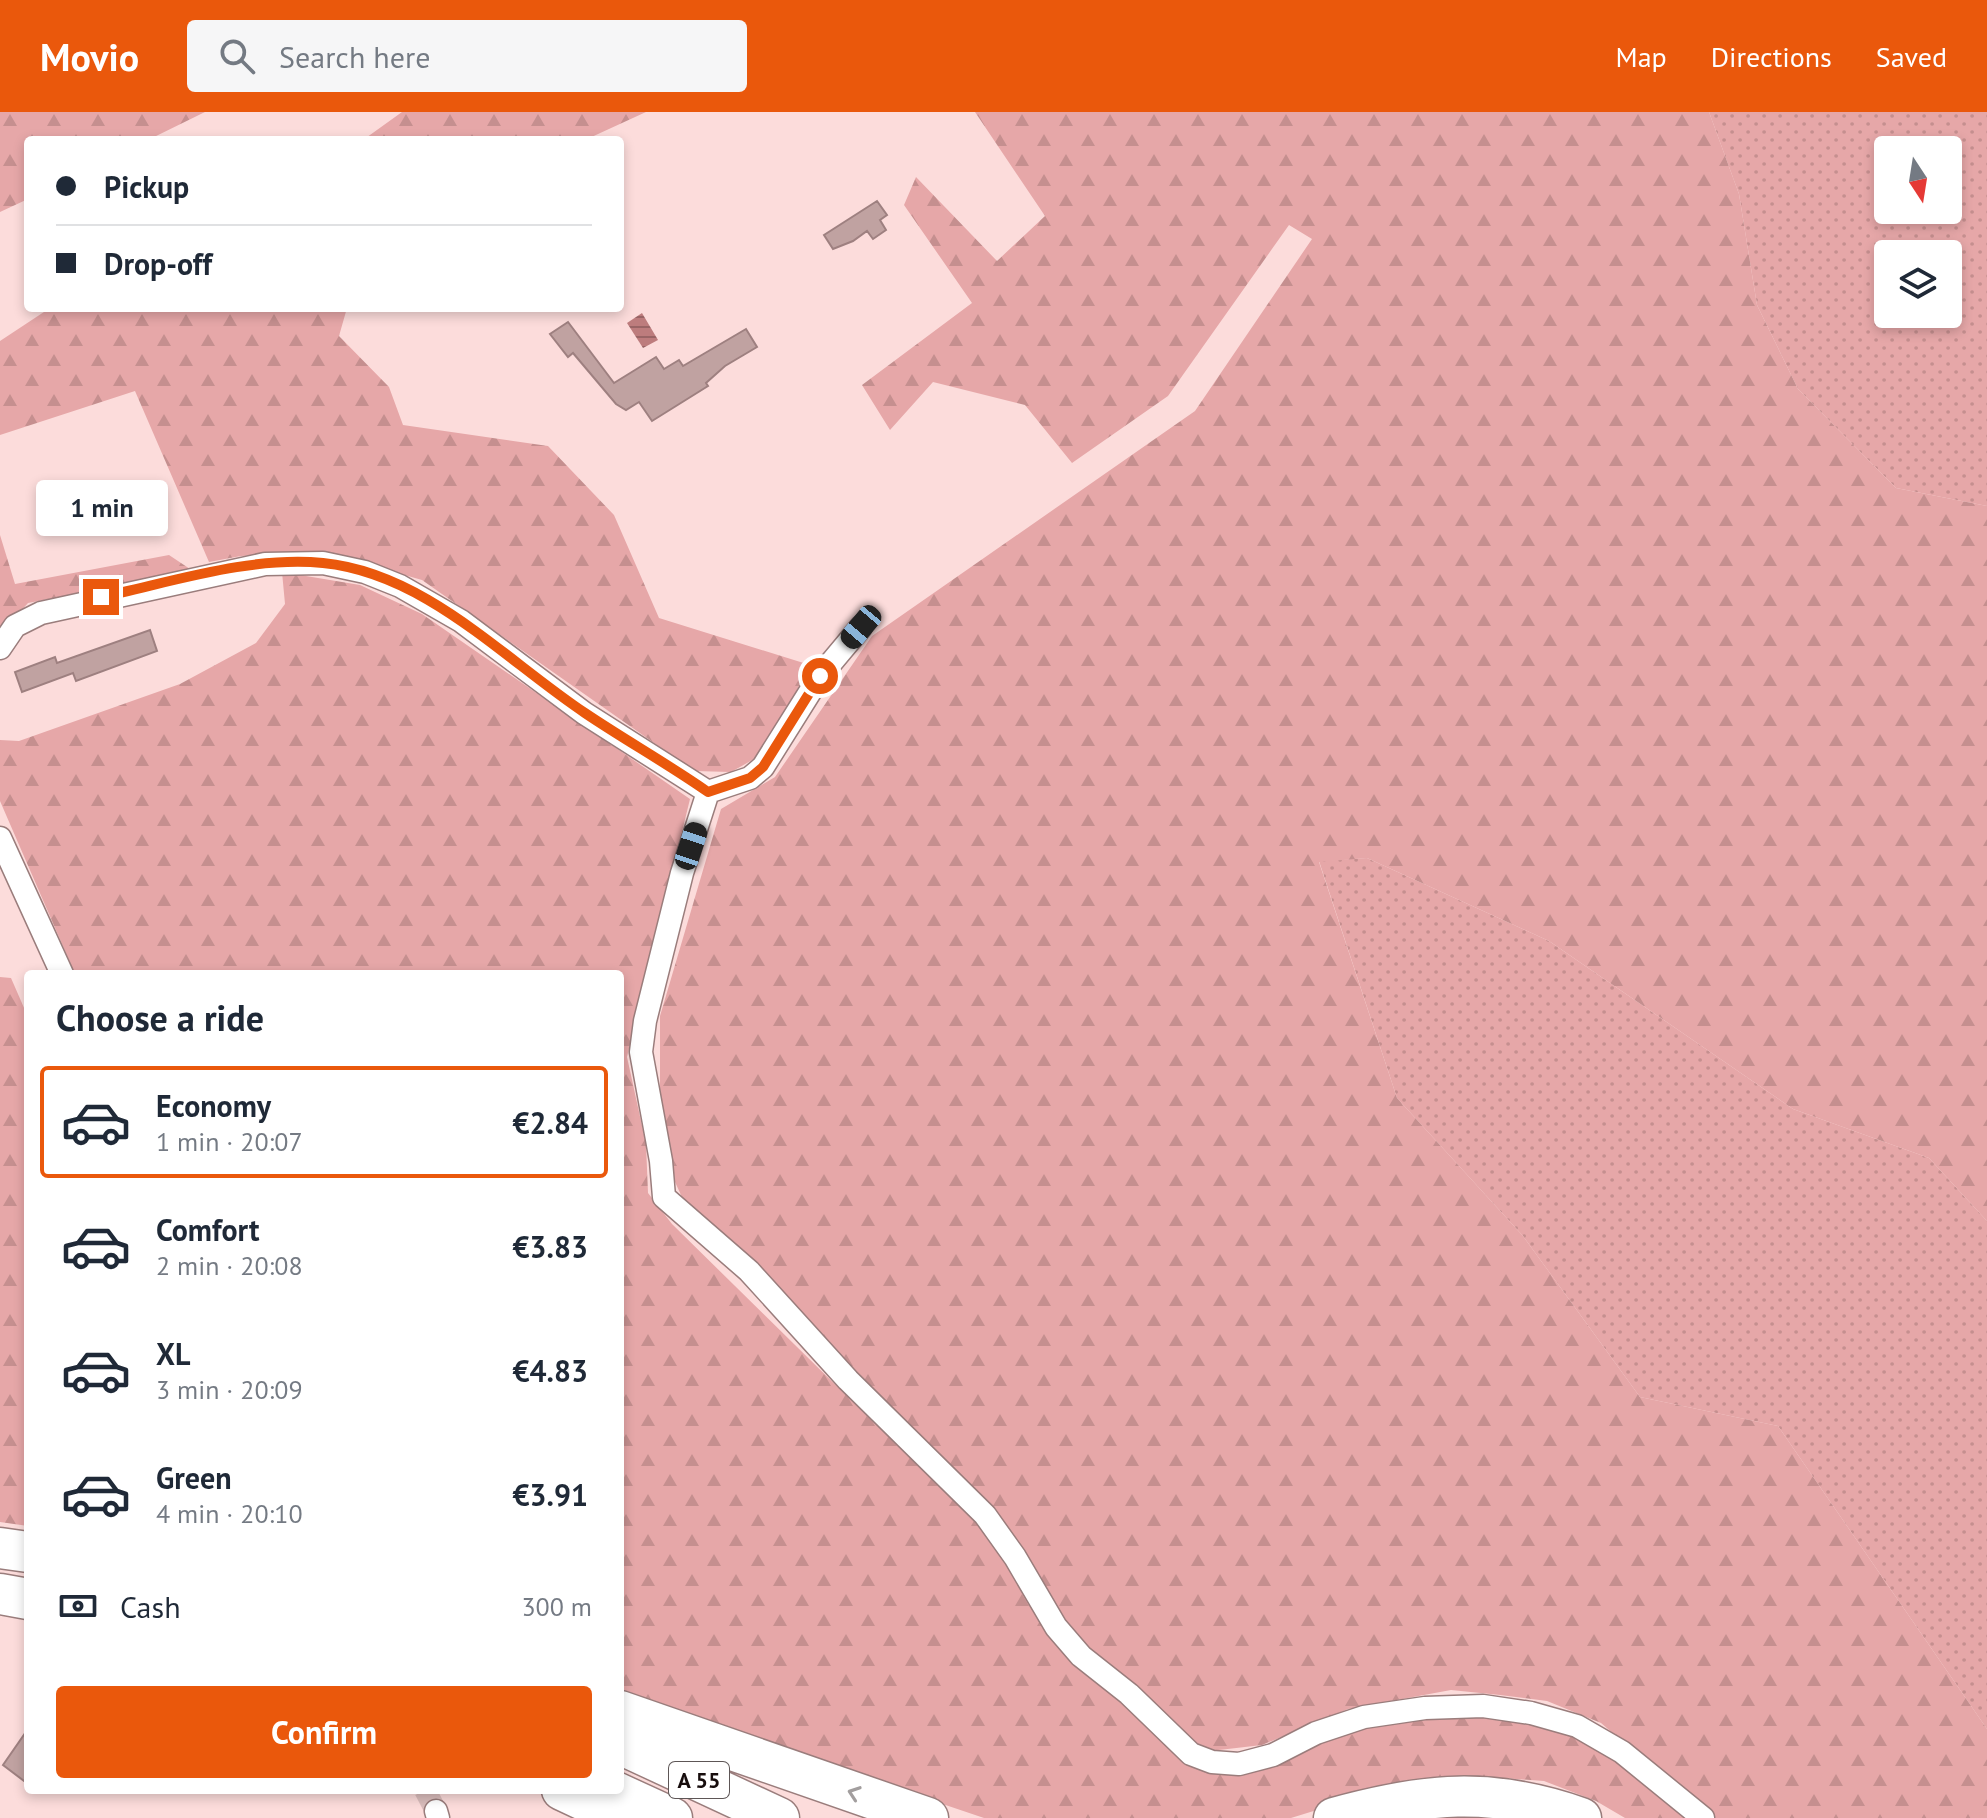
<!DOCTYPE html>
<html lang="en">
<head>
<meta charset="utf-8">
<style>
  :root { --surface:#fff; --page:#f6f6f7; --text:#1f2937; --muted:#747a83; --line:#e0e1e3; --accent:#ea580c }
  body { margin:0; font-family:"PT Sans",sans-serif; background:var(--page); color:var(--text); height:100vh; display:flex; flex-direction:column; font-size:30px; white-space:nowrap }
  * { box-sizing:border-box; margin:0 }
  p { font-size:26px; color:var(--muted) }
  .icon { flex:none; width:44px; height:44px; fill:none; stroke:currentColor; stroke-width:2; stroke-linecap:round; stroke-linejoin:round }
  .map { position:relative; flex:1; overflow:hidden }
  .details { position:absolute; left:24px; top:858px; width:600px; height:824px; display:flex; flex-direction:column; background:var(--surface); border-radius:8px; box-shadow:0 4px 12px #0003 }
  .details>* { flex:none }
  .top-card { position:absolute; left:24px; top:24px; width:600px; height:176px; border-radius:8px; box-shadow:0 4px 12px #0003; display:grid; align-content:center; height:176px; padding:0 32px; background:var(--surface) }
  .needle { width:52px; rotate:168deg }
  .controls { position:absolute; left:1874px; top:24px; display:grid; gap:16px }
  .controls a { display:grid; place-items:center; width:88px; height:88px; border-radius:8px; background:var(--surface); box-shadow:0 4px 12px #0003; font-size:40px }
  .end { position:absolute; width:36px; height:36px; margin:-18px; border:10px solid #ea580c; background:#fff; box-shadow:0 0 0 4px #fff }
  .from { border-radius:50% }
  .bubble { position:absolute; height:56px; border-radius:8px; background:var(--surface); box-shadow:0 4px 12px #0003; font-size:26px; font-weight:800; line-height:56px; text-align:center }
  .car { position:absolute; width:24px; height:48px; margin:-24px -12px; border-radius:10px; box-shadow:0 0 6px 2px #0007; background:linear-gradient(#222 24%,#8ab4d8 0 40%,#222 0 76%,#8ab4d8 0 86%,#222 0) }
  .top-card b { display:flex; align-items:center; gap:28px; height:76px; font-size:30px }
  .top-card b+b { border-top:2px solid var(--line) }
  .top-card i { width:20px; height:20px; background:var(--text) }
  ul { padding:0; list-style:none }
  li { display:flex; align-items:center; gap:24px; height:112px; margin:0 16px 12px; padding:0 16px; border:4px solid transparent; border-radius:8px }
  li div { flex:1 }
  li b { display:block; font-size:30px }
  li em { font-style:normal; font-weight:800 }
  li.active { border-color:var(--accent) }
  li>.icon { width:72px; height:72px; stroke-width:1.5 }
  h2 { padding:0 32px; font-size:36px; line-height:96px }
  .pay { display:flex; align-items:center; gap:20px; height:88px; padding:0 32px; font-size:30px }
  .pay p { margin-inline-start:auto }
  .action { display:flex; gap:16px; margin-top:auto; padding:16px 32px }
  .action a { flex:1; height:92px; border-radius:8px; background:var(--accent); color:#fff; font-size:32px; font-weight:800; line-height:92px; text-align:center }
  header { display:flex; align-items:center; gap:48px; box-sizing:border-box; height:112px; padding:0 40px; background:var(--accent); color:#fff }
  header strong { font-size:38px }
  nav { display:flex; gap:44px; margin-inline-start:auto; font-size:28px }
  .search { width:560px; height:72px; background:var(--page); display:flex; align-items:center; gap:20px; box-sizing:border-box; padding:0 28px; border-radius:8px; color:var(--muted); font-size:30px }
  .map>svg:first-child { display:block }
</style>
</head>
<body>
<header>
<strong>Movio</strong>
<div class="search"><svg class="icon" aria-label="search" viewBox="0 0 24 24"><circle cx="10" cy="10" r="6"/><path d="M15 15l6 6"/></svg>Search here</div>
<nav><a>Map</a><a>Directions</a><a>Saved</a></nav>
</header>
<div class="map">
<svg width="1987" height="1706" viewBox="0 0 1987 1706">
  <defs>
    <pattern id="grass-dots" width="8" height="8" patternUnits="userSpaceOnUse" patternTransform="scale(2)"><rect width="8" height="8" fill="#e6a7a8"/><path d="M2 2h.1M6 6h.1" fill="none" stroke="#c58f8f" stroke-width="1.8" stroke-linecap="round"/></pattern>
    <pattern id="forest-firs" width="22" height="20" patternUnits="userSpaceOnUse" patternTransform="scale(2)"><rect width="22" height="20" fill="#e6a7a8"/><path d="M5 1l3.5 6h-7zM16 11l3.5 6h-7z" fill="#c58f8f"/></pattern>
    <pattern id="water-rules" width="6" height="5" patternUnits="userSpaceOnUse" patternTransform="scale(2)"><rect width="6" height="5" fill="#bd7c7d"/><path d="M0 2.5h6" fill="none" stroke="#996465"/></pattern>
  </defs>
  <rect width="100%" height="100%" fill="#fcdcdb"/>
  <path fill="url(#grass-dots)" fill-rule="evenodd" d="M1709 0H1987V394L1896 376 1798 277 1757 193 1739 82ZM1888 38H1948V98H1888ZM1888 142H1948V202H1888Z
    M1367 746 1549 829 1793 997 1929 1046 1987 1109V1617L1778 1314 1640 1285 1523 1124 1397 986 1319 749Z"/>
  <path fill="url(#forest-firs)" d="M0 0H205L148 28H28V87L0 100Z
    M402 0H646L585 28H363Z
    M975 0H1709L1739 82 1757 193 1798 277 1896 376 1987 394V1109L1929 1046 1793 997 1549 829 1367 746 1319 750 1397 986 1523 1124 1640 1285 1778 1314 1987 1617V1706H1711L1601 1611 1547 1589 1500 1583 1451 1578 1348 1597 1262 1633 1202 1640 1080 1533 997 1404 720 1121 685 1092 671 1061 660 1004V904L721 697 775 665 872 524 1195 299 1312 127 1289 113 1168 284 1072 351 1025 293 933 270 890 318 862 273 972 191 904 93 916 65 997 149 1045 104Z
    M50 196H347L339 224 389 275 403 313 548 334 614 403 659 506 810 553 763 642 731 660 694 659 422 468 323 440 241 444 209 450 135 279 0 323V229Z
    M0 423 15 472 169 443 193 459 28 491 0 522Z
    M282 460 360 473 422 502 690 687 627 945 646 1032 648 1081 672 1112 988 1423 1066 1542 1213 1660C1329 1624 1443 1580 1564 1619 1612 1635 1651 1675 1689 1706H1625L1596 1689 1544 1669 1488 1665 1404 1671 1291 1706H984L620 1583V862H75L0 689V628L19 629 180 572 256 531 285 492Z
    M0 865 11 866 28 905V1414L0 1410Z"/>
  <path fill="url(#water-rules)" d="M642 201 658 228 643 236 627 211Z"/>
  <path fill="#c0a2a1" stroke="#9e8080" stroke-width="2" d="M877 89 887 103 880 108 886 118 873 127 867 119 853 129 833 137 824 123Z
    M568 210 614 271 656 245 664 257 679 248 683 254 746 217 757 235 725 254 706 271 708 274 652 309 639 290 626 298 616 292 573 241 568 245 550 222Z
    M150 518 157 539 76 569 73 561 22 580 15 560 55 545 57 551Z
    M28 1617V1672L3 1653Z"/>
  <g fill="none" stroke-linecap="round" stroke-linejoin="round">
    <path stroke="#dabdbc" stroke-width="22" stroke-dasharray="22 11" stroke-linecap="butt" d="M425 1678 436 1699"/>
    <defs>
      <path id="street" d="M0 536 15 514 41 501 265 452 323 451 365 460 400 474 461 509 584 601 708 680 682 761 645 909 641 940 661 1049 664 1085 749 1159 848 1268 985 1403 1015 1445 1056 1515 1081 1544 1129 1582 1191 1642 1212 1650 1239 1652 1273 1643 1316 1621 1364 1605 1425 1596 1483 1594 1531 1601 1577 1614 1622 1640 1703 1706
        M708 680 750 666 763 655 820 564 861 515
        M0 726 62 862
        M436 1699 438 1706"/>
      <path id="highway" d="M0 1436 28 1440
        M0 1482 28 1487
        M620 1599 928 1706
        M620 1632 779 1706
        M562 1678 622 1706
        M611 1678 672 1706
        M1334 1706C1424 1681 1491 1674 1581 1706"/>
    </defs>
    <use href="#street" stroke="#9a7d7c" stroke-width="25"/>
    <use href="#highway" stroke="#9a7d7c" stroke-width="43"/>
    <use href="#street" stroke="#fff" stroke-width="22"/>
    <use href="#highway" stroke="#fff" stroke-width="40"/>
  </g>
  <defs><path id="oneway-chevron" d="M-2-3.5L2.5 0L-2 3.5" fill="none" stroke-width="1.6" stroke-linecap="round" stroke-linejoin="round" transform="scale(2)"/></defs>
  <use stroke="#a29e9e" href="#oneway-chevron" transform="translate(854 1681) rotate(-161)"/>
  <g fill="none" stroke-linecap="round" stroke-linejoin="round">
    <path stroke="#ea580c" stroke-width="10" d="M101 485C172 470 249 444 323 451 425 461 504 547 585 601 625 628 668 652 708 680L750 666 763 655 820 564"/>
  </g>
  <g text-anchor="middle" stroke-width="6" stroke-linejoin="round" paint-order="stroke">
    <rect fill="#fff" stroke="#5d5656" stroke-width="2" x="669" y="1650" width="60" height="36" rx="6"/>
    <g font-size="22" font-weight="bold" fill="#170d0d">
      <text x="699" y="1676">A 55</text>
    </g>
  </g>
</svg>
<div class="controls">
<a><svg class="needle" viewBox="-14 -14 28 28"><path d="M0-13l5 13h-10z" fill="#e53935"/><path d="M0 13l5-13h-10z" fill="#747a83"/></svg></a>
<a><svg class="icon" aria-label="layers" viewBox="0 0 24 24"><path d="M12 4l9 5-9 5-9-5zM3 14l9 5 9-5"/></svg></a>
</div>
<i class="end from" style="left:820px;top:564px"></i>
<i class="end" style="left:101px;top:485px"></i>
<div class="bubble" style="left:36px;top:368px;width:132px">1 min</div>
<i class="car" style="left:861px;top:515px;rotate:220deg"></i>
<i class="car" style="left:691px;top:734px;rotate:18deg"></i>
<div class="top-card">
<b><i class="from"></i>Pickup</b>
<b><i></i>Drop-off</b>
</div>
<section class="details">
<h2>Choose a ride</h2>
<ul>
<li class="active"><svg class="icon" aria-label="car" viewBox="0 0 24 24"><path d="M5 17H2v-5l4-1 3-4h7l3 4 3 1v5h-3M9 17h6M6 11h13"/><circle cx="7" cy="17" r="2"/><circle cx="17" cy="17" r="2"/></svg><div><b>Economy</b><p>1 min · 20:07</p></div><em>€2.84</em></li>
<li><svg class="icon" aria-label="car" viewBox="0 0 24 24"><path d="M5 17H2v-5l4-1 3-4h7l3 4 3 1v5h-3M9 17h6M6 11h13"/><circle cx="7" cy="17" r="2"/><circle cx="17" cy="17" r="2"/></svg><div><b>Comfort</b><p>2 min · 20:08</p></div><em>€3.83</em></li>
<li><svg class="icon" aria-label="car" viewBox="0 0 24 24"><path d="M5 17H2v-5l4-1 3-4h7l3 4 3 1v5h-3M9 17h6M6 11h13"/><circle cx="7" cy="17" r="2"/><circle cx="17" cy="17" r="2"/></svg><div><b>XL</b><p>3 min · 20:09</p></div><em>€4.83</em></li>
<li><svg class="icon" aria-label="car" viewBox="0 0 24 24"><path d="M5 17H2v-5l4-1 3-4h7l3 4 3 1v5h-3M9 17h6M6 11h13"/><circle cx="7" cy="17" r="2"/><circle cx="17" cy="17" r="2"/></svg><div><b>Green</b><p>4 min · 20:10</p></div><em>€3.91</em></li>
</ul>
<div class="pay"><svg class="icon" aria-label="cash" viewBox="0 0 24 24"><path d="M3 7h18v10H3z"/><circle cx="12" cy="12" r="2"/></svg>Cash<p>300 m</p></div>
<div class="action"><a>Confirm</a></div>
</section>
</div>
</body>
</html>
